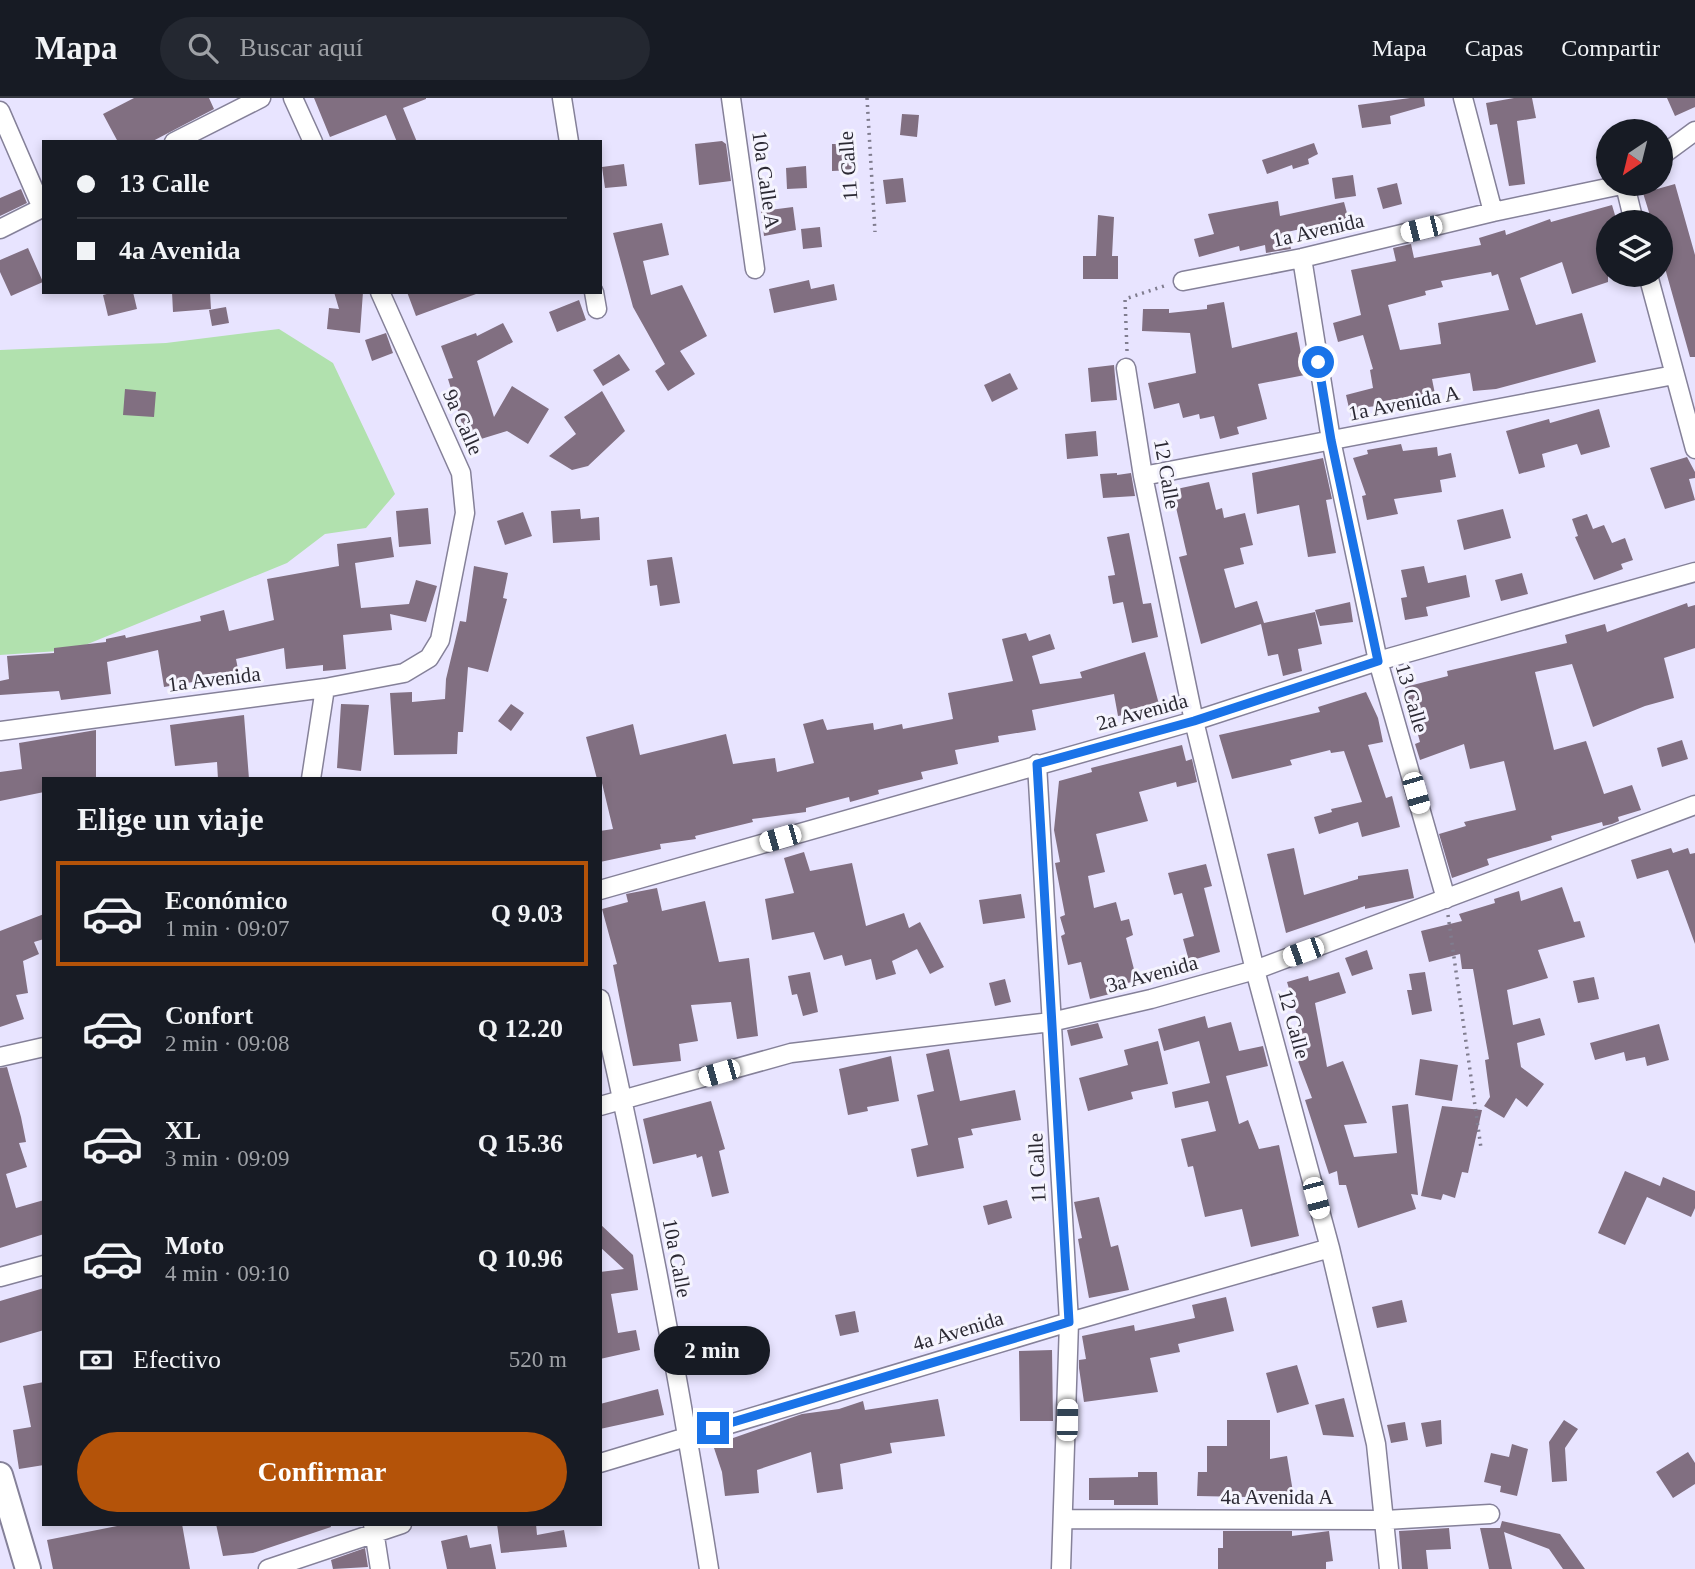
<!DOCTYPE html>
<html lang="es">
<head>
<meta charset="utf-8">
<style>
  :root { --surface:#171b24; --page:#242831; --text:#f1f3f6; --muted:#9ea1a6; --line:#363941; --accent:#b45309 }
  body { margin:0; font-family:Georgia,serif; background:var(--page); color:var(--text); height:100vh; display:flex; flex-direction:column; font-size:26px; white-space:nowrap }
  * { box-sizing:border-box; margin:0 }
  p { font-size:23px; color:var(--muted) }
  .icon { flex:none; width:38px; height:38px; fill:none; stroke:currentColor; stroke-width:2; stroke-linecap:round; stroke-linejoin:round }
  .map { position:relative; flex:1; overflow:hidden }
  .side { position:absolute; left:42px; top:679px; width:560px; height:749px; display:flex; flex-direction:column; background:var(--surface); border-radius:0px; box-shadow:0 4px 10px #0003 }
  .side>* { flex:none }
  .top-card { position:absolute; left:42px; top:42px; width:560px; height:154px; border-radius:0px; box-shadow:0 4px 10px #0003; display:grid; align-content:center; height:154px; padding:0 35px; background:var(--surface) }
  .needle { width:46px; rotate:215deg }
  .fabs { position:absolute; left:1596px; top:21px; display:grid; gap:14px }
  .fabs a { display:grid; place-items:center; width:77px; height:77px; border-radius:50%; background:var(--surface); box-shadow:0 4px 10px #0003; font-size:35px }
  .end { position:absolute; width:32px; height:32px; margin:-16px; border:9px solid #1a73e8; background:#fff; box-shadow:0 0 0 4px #fff }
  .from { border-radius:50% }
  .bubble { position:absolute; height:49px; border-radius:24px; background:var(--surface); box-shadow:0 4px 10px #0003; font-size:23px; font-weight:700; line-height:49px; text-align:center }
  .car { position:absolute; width:21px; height:42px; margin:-21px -10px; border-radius:9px; box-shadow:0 0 5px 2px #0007; background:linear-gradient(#fff 24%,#345 0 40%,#fff 0 76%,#345 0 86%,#fff 0) }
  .top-card b { display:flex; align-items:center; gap:24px; height:66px; font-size:26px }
  .top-card b+b { border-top:2px solid var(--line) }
  .top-card i { width:18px; height:18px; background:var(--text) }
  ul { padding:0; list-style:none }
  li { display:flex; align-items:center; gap:21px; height:105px; margin:0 14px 10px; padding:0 21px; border:4px solid transparent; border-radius:0px }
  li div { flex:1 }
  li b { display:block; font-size:26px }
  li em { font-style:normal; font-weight:700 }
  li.on { border-color:var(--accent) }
  li>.icon { width:63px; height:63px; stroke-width:1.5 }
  h2 { padding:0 35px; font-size:32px; line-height:84px }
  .pay { display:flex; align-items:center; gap:18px; height:77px; padding:0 35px; font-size:26px }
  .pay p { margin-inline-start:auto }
  .action { display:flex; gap:14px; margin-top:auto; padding:14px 35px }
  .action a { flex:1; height:80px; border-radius:42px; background:var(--accent); color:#fff; font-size:28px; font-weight:700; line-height:80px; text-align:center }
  header { display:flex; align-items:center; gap:42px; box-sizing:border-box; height:98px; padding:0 35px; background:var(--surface); border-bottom:2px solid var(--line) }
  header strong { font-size:33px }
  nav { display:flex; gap:38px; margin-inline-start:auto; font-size:24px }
  .search { width:490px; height:63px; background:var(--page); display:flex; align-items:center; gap:18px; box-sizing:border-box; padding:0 24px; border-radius:38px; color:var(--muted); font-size:26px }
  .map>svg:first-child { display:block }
</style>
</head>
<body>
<header>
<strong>Mapa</strong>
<div class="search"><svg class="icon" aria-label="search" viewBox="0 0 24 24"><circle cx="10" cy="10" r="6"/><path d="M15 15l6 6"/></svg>Buscar aquí</div>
<nav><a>Mapa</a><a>Capas</a><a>Compartir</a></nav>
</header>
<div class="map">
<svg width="1695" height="1471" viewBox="0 0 1695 1471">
  <rect width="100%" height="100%" fill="#e8e4ff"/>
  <path fill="#b1e1ae" d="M279 231 333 265 395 396 366 430 325 436 287 465 73 552 0 557V252L166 245Z"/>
  <path fill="#816f81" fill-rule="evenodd" d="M134 0H209L214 11 151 44H118L103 16Z
    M314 0H426V1L403 10 417 44H397L386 17 330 39Z
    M1410 0H1424L1425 8 1390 18 1391 26 1362 30 1358 7Z
    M1514 0H1532L1536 20 1517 23 1525 86 1509 88 1497 26 1490 27 1486 5Z
    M1667 0H1695V9L1675 18Z
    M902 16 919 17 917 39 900 37Z
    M722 43 726 46 731 83 699 87 695 46Z
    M1314 45 1318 56 1308 61 1309 66 1293 71 1292 67 1267 76 1262 62Z
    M832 46H854V72L832 73Z
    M624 66 627 88 605 90 602 69Z
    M806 68 807 90 787 91 786 70Z
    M1353 77 1356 98 1335 101 1332 80Z
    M903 80 906 104 886 106 883 82Z
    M1397 85 1402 106 1383 111 1377 90Z
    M1675 86 1695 157V259H1690L1661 156V124H1652L1643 95Z
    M21 91 27 105 0 118V100Z
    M1278 103 1280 118 1344 104 1351 130 1335 134 1332 124 1287 134 1291 151 1266 155 1265 147 1240 153 1239 148 1199 159 1194 141 1214 136 1208 116Z
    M1612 107 1617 124H1608V184L1572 196 1562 164 1520 180 1536 227 1582 215 1596 264 1496 291 1473 293 1470 275 1432 281 1436 301 1368 309 1370 315 1351 319 1346 297 1373 290 1370 272 1373 271 1363 237 1338 244 1333 225 1361 217 1351 172 1396 163 1393 150 1411 146 1414 160 1481 147 1479 140 1505 132 1506 137 1550 121 1551 124ZM1491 174 1492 178 1498 176 1509 212 1438 225 1441 246 1400 252 1388 207 1426 197 1425 193 1443 189 1441 183Z
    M793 109 796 132 764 138 761 113Z
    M1098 117 1114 119 1112 158H1118V181H1083V158H1096Z
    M662 125 669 157 643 163 651 197 682 187 707 238 680 253 695 276 668 293 655 273 665 266 633 209 613 135Z
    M820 129 822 149 803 151 801 131Z
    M28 150 43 184 11 198 0 174V162Z
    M809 182 811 191 834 186 837 202 774 215 769 191Z
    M114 194H133L137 211 108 218 103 197Z
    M172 194H210L211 211 173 214Z
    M334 194H363L360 235 327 231 329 210 339 211Z
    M407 194H476V196L416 218Z
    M579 202 586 222 557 234 549 214Z
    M1224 204 1232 250 1297 234 1305 277 1258 286 1267 321 1237 329 1239 336 1220 341 1214 318 1200 321 1199 316 1183 320 1179 305 1154 311 1148 285 1196 275 1190 235 1142 233 1143 211H1169V215L1207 211V207Z
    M226 209 229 225 212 228 209 212Z
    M503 225 513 244 477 263 494 319 512 288 549 311 528 346 507 333 468 345 448 281 453 280 441 248 476 235 477 238Z
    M386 235 393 255 372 263 365 242Z
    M619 256 630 272 603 288 593 272Z
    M1114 267 1117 302 1091 304 1088 270Z
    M1010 275 1018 291 992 304 984 287Z
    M125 291 156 294 154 319 123 317Z
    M602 293 625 333 588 368 572 372 549 358 576 336 564 319Z
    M1599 311 1610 349 1581 357 1577 346 1542 356 1545 369 1519 376 1506 333 1549 321 1550 325Z
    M1096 333 1098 358 1067 361 1065 336Z
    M1401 346 1403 353 1437 349 1438 358 1451 355 1456 379 1440 382 1442 394 1394 401 1398 416 1367 422 1362 398 1366 397 1353 360 1368 356 1367 352Z
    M1687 359 1695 374V380L1689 381 1695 402 1665 411 1650 370Z
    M1323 360 1332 401 1326 402 1336 455 1308 459 1299 407 1257 416 1252 375Z
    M1117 375V377L1131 375 1135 398 1103 400 1100 376Z
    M1209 384 1216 412 1222 410 1224 420 1245 415 1253 447 1240 450 1244 466 1224 471 1235 510 1257 503 1264 525 1315 514 1322 546 1298 551 1302 573 1283 578 1278 556 1268 558 1261 526 1201 546 1179 459 1187 457 1172 392Z
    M428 410 431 446 399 449 396 413Z
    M580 411 581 421 599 419 600 442 553 445 551 413Z
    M1503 411 1511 440 1464 452 1457 422Z
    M523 414 532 438 505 447 497 423Z
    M1587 416 1593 431 1604 427 1612 445 1625 440 1633 462 1621 466 1623 471 1594 482 1575 439 1578 438 1572 421Z
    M1129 435 1143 506 1151 505 1158 539 1132 545 1123 504 1113 506 1108 478 1115 477 1107 439Z
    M391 439 394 459 355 465 361 510 409 506 416 482 437 488 426 524 390 516 392 532 343 537 346 571 323 573V567L286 571 284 550 236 561 239 576 164 589 158 552 107 564 111 596 61 602 59 593 0 597V583L9 581 7 558 54 555V550L106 544V541L125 537 126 540 201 523 200 518 224 512 229 533 274 522 267 481 339 468 337 446Z
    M672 459 680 505 660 508 657 487 650 488 647 462Z
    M474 468 508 475 503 500 507 501 488 574 468 569 463 634H458L457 656 394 657 390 595 412 594V604L445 601 446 581 460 523 466 524Z
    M1424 468 1428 485 1466 477 1470 499 1426 509 1428 518 1405 522 1401 500 1407 499 1401 472Z
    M1522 475 1528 496 1501 503 1495 482Z
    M1350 504 1353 524 1320 528 1315 512Z
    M1687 505 1688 509 1695 507V550L1664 560 1674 600 1645 608 1593 629 1572 566 1535 574 1554 652 1586 643 1604 696 1632 687 1641 712 1618 719 1619 723 1612 726 1603 728 1602 724 1551 738 1552 742 1487 761 1489 767 1452 780 1439 736 1466 728 1464 724 1516 712 1504 663 1470 671 1464 646 1420 662 1415 646 1420 644 1405 589 1448 578 1447 573 1567 545 1565 537 1605 526 1607 534Z
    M1026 535 1029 543 1050 536 1055 551 1032 558 1040 586 1082 580 1080 574 1145 554 1160 610 1118 618 1114 596 1032 612 1036 632 998 638 999 644 955 652 958 666 921 674 923 681 878 692 879 696 850 704 849 699 806 710V714L752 721 753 724 695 738 696 741 660 746 661 751 600 764V733L613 731 601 681H597L586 639 633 626 640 657 726 636 733 666 775 660 777 674 814 665 803 626 823 621 827 632 873 625 874 632 902 626 903 631 953 621 948 595 1013 583 1002 541Z
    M1366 594 1378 620 1383 644 1368 647 1386 700 1392 698 1400 729 1362 739 1358 724 1319 736 1314 719 1332 714 1331 711 1362 704 1344 653 1331 655 1330 652 1290 662 1292 667 1232 681 1219 637 1320 614 1318 609Z
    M341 606 369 607 361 673 337 670Z
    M511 606 524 615 511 633 498 623Z
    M244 617 249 681H218L217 664 175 668 170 627Z
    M96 632V681H44V694L0 703V674L22 671 19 645Z
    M1682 642 1688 661 1662 669 1657 650Z
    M1182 647 1186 663 1192 661 1197 684 1177 689 1176 684 1139 694 1148 723 1096 736 1105 774 1088 778 1094 810 1116 804 1121 823 1129 821 1133 837 1126 840 1137 883 1108 889 1110 896 1090 901 1081 864 1068 867 1061 838 1065 836 1060 819 1065 817 1055 765 1060 764 1054 732 1059 683 1092 674 1091 670Z
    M1294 750 1304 797 1358 781V778L1408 771 1414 800 1365 811V808L1286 835 1267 756Z
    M1671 750 1673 755 1688 750 1690 756 1695 755V846L1668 772 1637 781 1631 762Z
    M804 754 810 773 852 765 866 828 904 815 909 830 920 824 944 869 930 876 917 851 892 863 896 876 876 882 871 861 845 868 842 857 824 862 814 834 772 842 765 801 794 795 784 760Z
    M1206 766 1212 788 1204 790 1220 854 1189 863 1183 841 1194 838 1182 795 1174 797 1168 775Z
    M1562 789 1574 824 1580 823 1585 839 1538 852 1548 880 1507 892 1513 927 1540 920 1545 937 1517 945 1521 969 1544 986 1527 1009 1516 1000 1504 1020 1484 1008 1490 999 1485 962 1489 961 1473 871H1462L1460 856 1429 864 1421 833 1462 823 1459 816 1495 805 1494 801 1519 793 1521 803Z
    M657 790 662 813 705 803 719 864 749 860 758 938 737 941 731 904 691 907 698 943 679 946 681 963 633 968 613 867 617 866 602 811 628 804 626 796Z
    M1021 796 1025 820 983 826 979 802Z
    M44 816V841L34 844 39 856 23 863 28 895 16 897 24 921 0 929V833Z
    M1367 852 1373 871 1352 878 1345 860Z
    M810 874 818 914 803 918 797 896 792 897 788 878Z
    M1339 874 1346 895 1315 905 1327 969 1343 963 1367 1025 1344 1027 1354 1059 1397 1055 1392 1008 1408 1006 1418 1097 1411 1096 1416 1111 1358 1130 1346 1087H1339L1337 1073 1329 1076 1305 1002 1312 1000 1290 942 1291 937 1302 934 1287 884 1308 878 1309 883Z
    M1425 874 1432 913 1412 917 1407 892H1412L1409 876Z
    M1594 879 1599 901 1578 905 1573 883Z
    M1005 881 1011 904 995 908 989 885Z
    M1205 918 1208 930 1231 924 1239 953 1263 948 1268 968 1226 978 1239 1026 1248 1022 1259 1051 1279 1047 1299 1138 1251 1149 1242 1111 1205 1119 1193 1068 1188 1069 1181 1041 1216 1033 1208 1003 1175 1010 1172 994 1210 985 1199 943 1164 953 1158 931Z
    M1098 925 1103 940 1071 948 1067 932Z
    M1659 926 1669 962 1647 968 1645 959 1626 963 1624 954 1595 962 1590 945Z
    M1158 943 1168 986 1131 994 1133 1001 1088 1013 1079 980 1128 967 1124 952Z
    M949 951 960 1003 1015 992 1021 1022 971 1031 973 1037 958 1040 964 1070 917 1079 911 1051 928 1047 917 997 934 993 926 956Z
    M891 958 899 1003 867 1009 868 1013 848 1017 839 971Z
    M1420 961 1458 967 1452 1003 1415 997Z
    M7 969 21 1019 26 1044 19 1045 27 1069 6 1076 16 1110 44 1102V1136L0 1150V970Z
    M711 1003 725 1051 719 1053 729 1095 712 1099 702 1058 697 1060 696 1056 653 1066 643 1021Z
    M1442 1008 1482 1012 1468 1075 1462 1074 1455 1100 1443 1096 1441 1102 1421 1098Z
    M1625 1073 1660 1088 1663 1079 1695 1093V1110L1691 1119 1647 1099 1625 1147 1598 1135Z
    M1099 1099 1111 1149 1118 1147 1129 1192 1089 1200 1078 1141 1082 1140 1074 1104Z
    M1007 1102 1012 1120 988 1127 983 1108Z
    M600 1126 633 1157 638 1192 611 1196 618 1235 636 1232 640 1252 600 1261V1174L624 1171 600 1149Z
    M44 1190V1232L0 1245V1203Z
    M1226 1199 1234 1233 1178 1246 1180 1254 1150 1260 1158 1294 1084 1304 1079 1270V1262L1086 1261 1082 1238 1134 1227 1135 1233 1195 1220 1192 1207Z
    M1402 1202 1407 1224 1377 1230 1372 1209Z
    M855 1213 859 1234 840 1238 835 1217Z
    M1052 1252 1053 1323H1020L1019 1253Z
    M1297 1267 1309 1306 1277 1315 1266 1275Z
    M44 1284V1367L19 1371 13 1332 31 1329 23 1288Z
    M658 1291 664 1317 600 1331V1306Z
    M1344 1300 1354 1339 1323 1337 1315 1307Z
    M938 1301 945 1338 890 1345 892 1355 840 1366 843 1391 817 1395 811 1354 757 1372 759 1395 725 1398 722 1374 713 1347 802 1316 839 1311 863 1303 865 1312Z
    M1227 1322H1270V1361L1287 1358 1294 1400 1197 1398 1198 1374H1207V1348H1227Z
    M1441 1322 1442 1346 1426 1349 1421 1325Z
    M1564 1322 1578 1331 1565 1350 1567 1383 1552 1384 1549 1344Z
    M1405 1324 1408 1342 1391 1345 1387 1327Z
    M1512 1346 1528 1351 1517 1398 1500 1394 1501 1388 1484 1384 1491 1355 1509 1359Z
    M1688 1354 1695 1365V1386L1673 1400 1656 1374Z
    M1138 1374H1157L1158 1407H1114V1402H1089V1380L1138 1379Z
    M1502 1423 1560 1436 1585 1471H1563L1549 1451 1504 1434 1512 1471H1489L1480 1430H1500Z
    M127 1426H182L190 1471H53L47 1442Z
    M216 1426H330L331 1429 253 1455 223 1458Z
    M497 1426H536L537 1437 564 1432 567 1449 501 1455Z
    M1449 1430 1451 1451 1426 1452 1428 1471H1402L1399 1433Z
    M1223 1433H1292V1438L1329 1433 1333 1463 1326 1464V1471H1218V1450H1223Z
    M467 1437 470 1450 491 1446 496 1471H447L441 1443Z
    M365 1450 368 1469 333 1471 331 1462Z"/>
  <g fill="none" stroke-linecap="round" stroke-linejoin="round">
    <defs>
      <path id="street" d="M293 0 313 44
        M562 0 569 44
        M731 0 755 171
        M1463 0 1493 114
        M0 13 42 110
        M174 44 261 0
        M1661 58 1695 33
        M1625 87 1634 124
        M0 131 44 109
        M1302 160 1331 342 1378 563 1446 801
        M1648 177 1695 351
        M1183 183 1302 160 1493 114 1626 86
        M594 194 597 211
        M1126 270 1143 378 1194 623 1255 872 1330 1150 1376 1346 1389 1471
        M1143 378 1674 277
        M0 633 325 590 404 575 429 560 440 542 465 415 461 375 380 194
        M1037 666 1069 1224 1061 1471
        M311 681 325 590
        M600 792 1194 623 1378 563 1695 474
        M600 901C643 1090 679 1280 709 1471
        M0 959 44 949
        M600 1008 791 955 1051 924 1151 901 1255 872 1695 707
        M0 1179 44 1167
        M600 1365 1069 1224 1330 1150
        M1065 1421 1385 1422 1490 1416
        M373 1426 380 1471
        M268 1471 402 1426"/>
      <path id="secondary" d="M0 1377 28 1471"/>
    </defs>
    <use href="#street" stroke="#858199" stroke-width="21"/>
    <use href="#secondary" stroke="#858199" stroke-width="28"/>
    <path stroke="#807d8f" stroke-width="3.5" stroke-dasharray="2 5" stroke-linecap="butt" d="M867 0 875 134
      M1127 253 1125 201 1167 187
      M1448 817 1481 1050"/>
    <use href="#street" stroke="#fff" stroke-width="18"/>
    <use href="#secondary" stroke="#fff" stroke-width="24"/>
  </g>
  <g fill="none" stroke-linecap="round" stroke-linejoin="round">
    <path stroke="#1a73e8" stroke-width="9" d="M713 1330 1069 1224 1037 666 1194 623 1378 563 1331 342 1318 264"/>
  </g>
  <g text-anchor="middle" stroke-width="6" stroke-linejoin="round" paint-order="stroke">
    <g font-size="21" fill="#2b2933" stroke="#f5f4fe">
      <text transform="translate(848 68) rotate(-94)" y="7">11 Calle</text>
      <text transform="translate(766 82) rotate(82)" y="7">10a Calle A</text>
      <text transform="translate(1318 132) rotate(-13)" y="7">1a Avenida</text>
      <text transform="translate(1404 305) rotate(-11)" y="7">1a Avenida A</text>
      <text transform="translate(463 324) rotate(66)" y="7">9a Calle</text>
      <text transform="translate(1167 376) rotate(80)" y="7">12 Calle</text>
      <text transform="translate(214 581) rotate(-7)" y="7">1a Avenida</text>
      <text transform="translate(1412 600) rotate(74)" y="7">13 Calle</text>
      <text transform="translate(1142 614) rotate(-15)" y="7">2a Avenida</text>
      <text transform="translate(1152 876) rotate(-15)" y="7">3a Avenida</text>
      <text transform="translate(1294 926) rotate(75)" y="7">12 Calle</text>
      <text transform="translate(1037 1070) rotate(-93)" y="7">11 Calle</text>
      <text transform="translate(677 1160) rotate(79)" y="7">10a Calle</text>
      <text transform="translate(958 1233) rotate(-17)" y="7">4a Avenida</text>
      <text x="1277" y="1406">4a Avenida A</text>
    </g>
  </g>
</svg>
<div class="fabs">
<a><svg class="needle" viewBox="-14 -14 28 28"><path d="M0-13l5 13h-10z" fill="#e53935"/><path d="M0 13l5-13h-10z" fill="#9ea1a6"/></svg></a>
<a><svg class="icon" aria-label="layers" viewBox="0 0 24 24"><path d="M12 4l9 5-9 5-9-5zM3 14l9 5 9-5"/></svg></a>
</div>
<i class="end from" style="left:1318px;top:264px"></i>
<i class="end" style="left:713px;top:1330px"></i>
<div class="bubble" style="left:654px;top:1228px;width:116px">2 min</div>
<i class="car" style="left:1421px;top:131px;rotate:256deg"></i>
<i class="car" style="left:1416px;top:695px;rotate:164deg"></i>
<i class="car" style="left:780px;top:740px;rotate:254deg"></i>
<i class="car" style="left:1303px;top:854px;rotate:250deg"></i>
<i class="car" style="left:719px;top:975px;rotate:254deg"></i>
<i class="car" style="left:1316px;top:1100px;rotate:165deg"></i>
<i class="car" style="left:1067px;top:1322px;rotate:1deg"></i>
<div class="top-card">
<b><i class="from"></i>13 Calle</b>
<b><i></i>4a Avenida</b>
</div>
<section class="side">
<h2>Elige un viaje</h2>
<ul>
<li class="on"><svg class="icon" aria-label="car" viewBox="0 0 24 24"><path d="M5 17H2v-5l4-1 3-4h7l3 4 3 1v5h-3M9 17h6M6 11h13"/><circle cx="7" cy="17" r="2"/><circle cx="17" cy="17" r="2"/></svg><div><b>Económico</b><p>1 min · 09:07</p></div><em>Q 9.03</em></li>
<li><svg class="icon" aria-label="car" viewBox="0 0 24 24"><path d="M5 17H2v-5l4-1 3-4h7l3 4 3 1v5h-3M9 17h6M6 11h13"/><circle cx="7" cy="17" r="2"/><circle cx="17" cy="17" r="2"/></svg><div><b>Confort</b><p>2 min · 09:08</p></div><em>Q 12.20</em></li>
<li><svg class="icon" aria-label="car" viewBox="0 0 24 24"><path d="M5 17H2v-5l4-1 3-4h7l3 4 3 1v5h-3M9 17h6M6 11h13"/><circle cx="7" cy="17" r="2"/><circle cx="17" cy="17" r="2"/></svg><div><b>XL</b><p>3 min · 09:09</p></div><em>Q 15.36</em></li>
<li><svg class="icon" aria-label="car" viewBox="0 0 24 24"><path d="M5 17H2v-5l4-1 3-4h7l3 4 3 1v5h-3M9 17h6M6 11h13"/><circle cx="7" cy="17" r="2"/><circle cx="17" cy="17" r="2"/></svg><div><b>Moto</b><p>4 min · 09:10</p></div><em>Q 10.96</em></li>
</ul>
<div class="pay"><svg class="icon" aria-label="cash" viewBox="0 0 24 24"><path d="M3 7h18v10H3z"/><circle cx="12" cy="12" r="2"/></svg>Efectivo<p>520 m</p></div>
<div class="action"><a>Confirmar</a></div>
</section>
</div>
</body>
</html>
